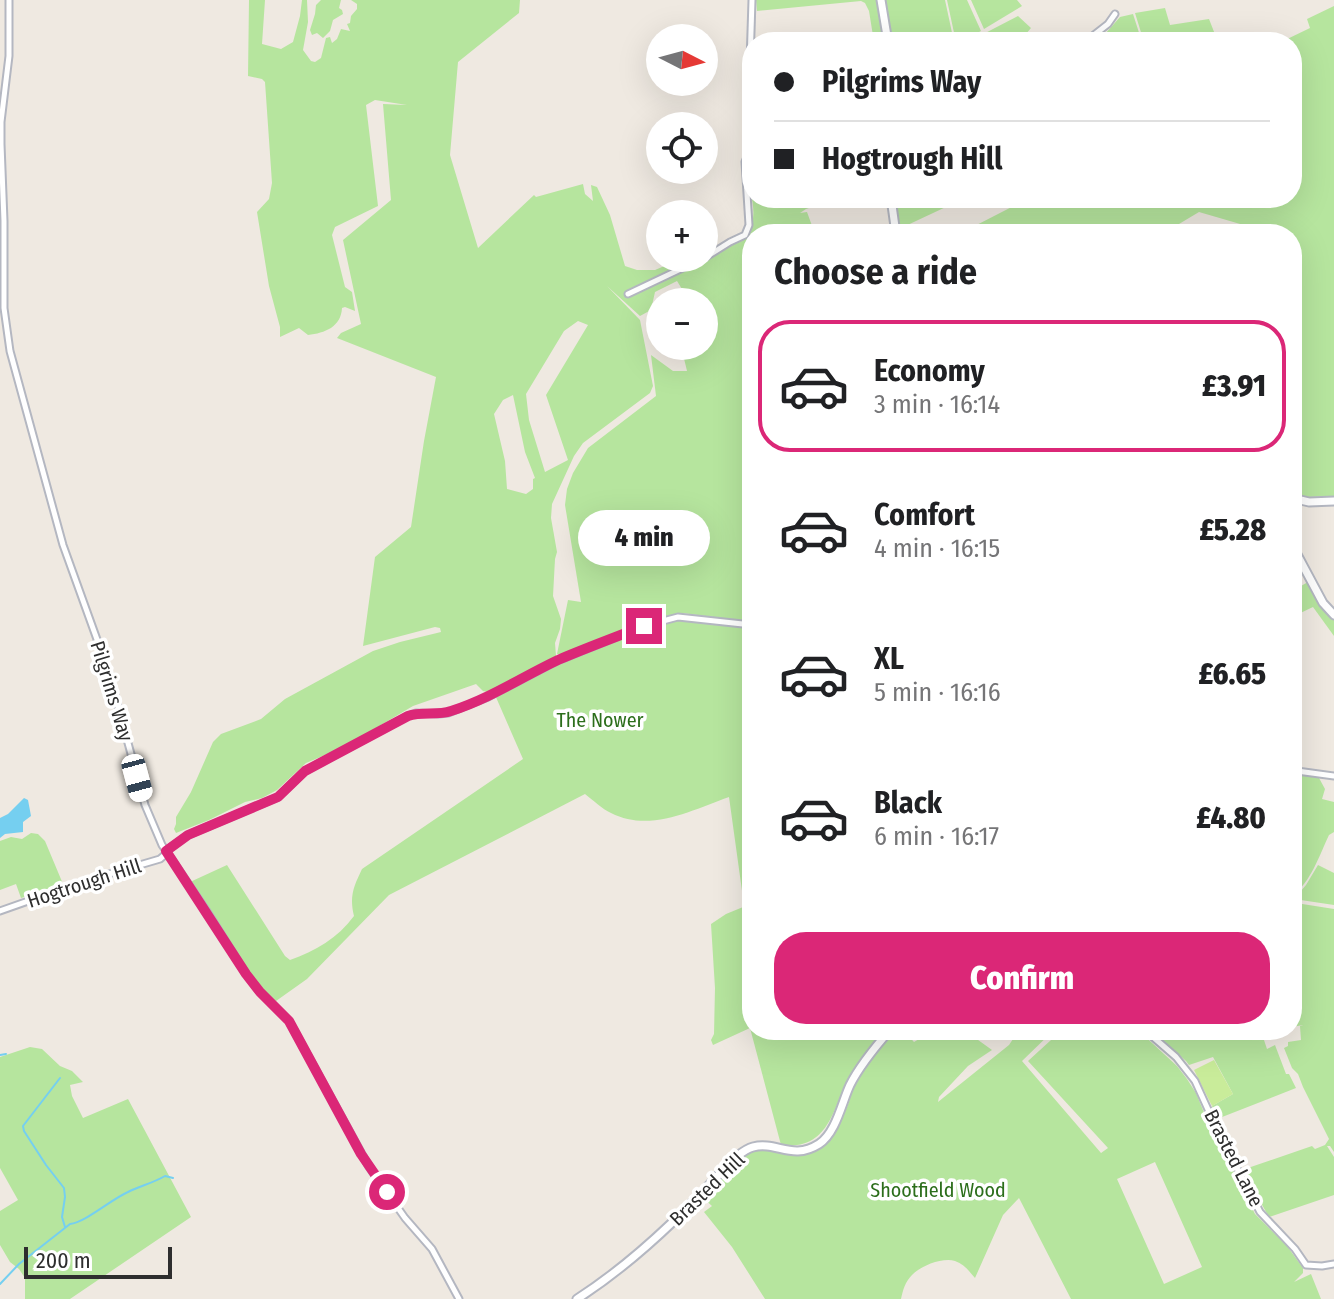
<!DOCTYPE html>
<html lang="en">
<head>
<meta charset="utf-8">
<style>
  :root { --surface:#fff; --page:#f6f6f6; --text:#202124; --muted:#757577; --line:#e0e0e0; --accent:#db2777 }
  body { margin:0; font-family:"Fira Sans Condensed",sans-serif; background:var(--page); color:var(--text); height:100vh; display:flex; flex-direction:column; font-size:30px; white-space:nowrap }
  * { box-sizing:border-box; margin:0 }
  p { font-size:26px; color:var(--muted) }
  .icon { flex:none; width:44px; height:44px; fill:none; stroke:currentColor; stroke-width:2; stroke-linecap:round; stroke-linejoin:round }
  .map { position:relative; flex:1; overflow:hidden }
  .side { position:absolute; left:742px; top:224px; width:560px; height:816px; display:flex; flex-direction:column; background:var(--surface); border-radius:32px; box-shadow:0 8px 32px #0002 }
  .side>* { flex:none }
  .hud { position:absolute; left:742px; top:32px; width:560px; height:176px; border-radius:32px; box-shadow:0 8px 32px #0002; display:grid; align-content:center; height:176px; padding:0 32px; background:var(--surface) }
  .needle { width:52px; rotate:96deg }
  .controls { position:absolute; left:646px; top:24px; display:grid; gap:16px }
  .controls a { display:grid; place-items:center; width:72px; height:72px; border-radius:50%; background:var(--surface); box-shadow:0 8px 32px #0002; font-size:40px }
  .scale { position:absolute; left:24px; bottom:20px; width:148px; box-sizing:border-box; padding-left:8px; border:4px solid #2e2e2e; border-top:0; font-size:22px; line-height:28px; white-space:nowrap; color:#2e2e2e; -webkit-text-stroke:6px #fff; paint-order:stroke }
  .end { position:absolute; width:36px; height:36px; margin:-18px; border:10px solid #db2777; background:#fff; box-shadow:0 0 0 4px #fff }
  .from { border-radius:50% }
  .bubble { position:absolute; height:56px; border-radius:28px; background:var(--surface); box-shadow:0 8px 32px #0002; font-size:26px; font-weight:800; line-height:56px; text-align:center }
  .car { position:absolute; width:24px; height:48px; margin:-24px -12px; border-radius:10px; box-shadow:0 0 6px 2px #0007; background:linear-gradient(#fff 24%,#345 0 40%,#fff 0 76%,#345 0 86%,#fff 0) }
  .hud b { display:flex; align-items:center; gap:28px; height:76px; font-size:30px }
  .hud b+b { border-top:2px solid var(--line) }
  .hud i { width:20px; height:20px; background:var(--text) }
  ul { padding:0; list-style:none }
  li { display:flex; align-items:center; gap:24px; height:132px; margin:0 16px 12px; padding:0 16px; border:4px solid transparent; border-radius:32px }
  li div { flex:1 }
  li b { display:block; font-size:30px }
  li em { font-style:normal; font-weight:800 }
  li.active { border-color:var(--accent) }
  li>.icon { width:72px; height:72px; stroke-width:1.5 }
  h2 { padding:0 32px; font-size:36px; line-height:96px }
  .action { display:flex; gap:16px; margin-top:auto; padding:16px 32px }
  .action a { flex:1; height:92px; border-radius:32px; background:var(--accent); color:#fff; font-size:32px; font-weight:800; line-height:92px; text-align:center }
  .map>svg:first-child { display:block }
</style>
</head>
<body>
<div class="map">
<svg width="1334" height="1299" viewBox="0 0 1334 1299">
  <rect width="100%" height="100%" fill="#efe9e1"/>
  <path fill="#b6e59e" fill-rule="evenodd" d="M249 0H265L262 44 281 49 293 42 300 16 302 0H307L308 22 303 50 311 61 315 62 321 58 326 38 330 37 332 43 337 39 341 29 350 31 347 24 350 23 351 16 357 9V4L351 0H520L519 13 458 62 450 155 478 248 534 195 536 197 583 184 585 194 593 201 591 185 597 187 610 215 625 266 637 270H655L683 258H701L746 237C749 231 752 225 753 218 756 197 740 171 752 151V198H838L806 209 800 213 807 212 815 234H752V622L682 613 642 623 563 655 557 654 568 600 581 602 565 505 567 489 573 473 588 448 656 396 651 355 673 371H687L681 346H704V322L711 319 709 311 704 313V302H690L677 281 655 292 651 310 640 316 607 286 640 320 653 386 650 393 583 443 574 456 552 504 551 518 557 552 555 559 553 596 561 619 560 629 555 643 556 656 553 659 492 693 483 691 476 684 413 706 342 748 306 763 277 790 262 798 245 802 209 820 176 833 174 829 176 824V817L191 792 213 742 221 734 261 719 285 699 373 651 400 642 441 632 440 628 435 627 363 646 375 557 411 527 424 441 436 377 337 338 341 333 361 324 343 240 391 200 383 104 407 105 375 100 366 105 378 206 335 227 332 235 345 287 352 292 355 311 345 307 342 308C341 327 325 333 308 335L299 328 280 337V327L269 286 257 212 269 199 272 183 265 82 262 79 248 76ZM578 321 588 325 546 395 568 460 545 472 529 420 526 394 564 331ZM513 395 525 452 535 478 533 479V489L526 494 507 489 505 461 494 414 503 400Z
    M321 0H341L339 8 342 10 343 14 333 20 330 31 323 38 317 33 312 35 310 30 315 14 316 5Z
    M756 0H876L883 30V42H874L869 11 865 3 861 1 757 11Z
    M885 0H945L954 42H892Z
    M947 0H967L981 31 960 42H956Z
    M971 0H1017L1022 6 984 29Z
    M1334 6V496L1308 497 1292 494V234H1245L1247 226 1199 212 1169 230 1167 234H1054L1052 230 1044 234H959L1029 198H1292V42H1281L1310 28 1307 19Z
    M1165 8 1170 25 1209 19 1218 42H1144L1135 13Z
    M1133 14 1142 42H1098L1120 17Z
    M1018 16 1031 28 1019 42H968Z
    M895 198H965L899 229Z
    M1308 582 1321 605 1334 620V636L1313 607 1292 617V591Z
    M680 619 752 628V812L750 803V794L744 796C751 822 753 839 752 866 752 875 749 883 751 891L752 885V1030H887C875 1043 863 1055 854 1070 832 1103 833 1151 781 1145L750 1028 713 1045 711 1040 714 1034 715 988 711 924 726 914 748 905 750 895 743 898 729 797C692 810 650 833 611 813 602 809 593 800 585 794L389 895 307 979 276 1001 267 996 255 982 190 882 227 865 285 956 290 960C315 951 338 938 354 916 349 896 354 886 362 869L523 759 495 695 558 663 646 629Z
    M1295 774 1319 778 1325 789 1322 799 1334 802V832L1329 835C1319 856 1311 882 1292 896V776Z
    M31 833 38 834 45 841 63 884 21 898 16 884 0 890V841L11 837 22 839Z
    M1318 865 1334 873V905L1294 899 1306 885Z
    M1292 900 1296 903 1334 909V1152L1330 1146H1327L1334 1157V1195L1269 1217 1242 1170 1312 1146 1315 1149 1325 1145 1329 1139 1303 1087 1298 1074 1292 1068 1284 1048 1288 1046V1042L1301 1040 1300 1026 1303 1025 1292 1027Z
    M895 1030 901 1032 903 1030 914 1042 934 1030H938L941 1039 964 1035 967 1032 992 1050 968 1066 939 1097 938 1102 1009 1045 1017 1033 1016 1030H1054L1022 1061 1101 1153 1108 1148 1028 1061 1062 1030H1138L1177 1066 1187 1079 1196 1093 1205 1115 1255 1214 1287 1246 1303 1268V1273L1294 1282 1311 1274 1321 1299H1071L1019 1198 1003 1215 975 1278C969 1271 964 1264 955 1261 943 1257 920 1266 912 1275 905 1282 903 1290 901 1299H765L732 1247 704 1212 712 1206 702 1197C714 1186 739 1155 752 1151 772 1145 793 1160 813 1152 830 1144 843 1118 849 1102 850 1096 851 1090 854 1084 864 1064 881 1047 895 1030ZM1155 1162 1202 1267 1164 1284 1117 1179Z
    M1151 1030H1282L1264 1040 1267 1049 1275 1045 1286 1074H1289L1296 1088 1217 1119 1212 1106 1233 1094 1213 1057 1189 1065 1186 1061Z
    M30 1047 42 1049 60 1066 72 1071 83 1082 70 1085 72 1096 83 1118 128 1099 191 1217 70 1299H25V1278L19 1269 10 1262 0 1245V1211L18 1200 0 1168V1057Z"/>
  <path fill="#c9ec9a" d="M1214 1060 1233 1094 1212 1106 1194 1070Z"/>
  <path fill="#75cff0" d="M24 798 28 800 31 816 23 822V832L5 834 0 838V818L8 814Z"/>
  <g fill="none" stroke-linecap="round" stroke-linejoin="round">
    <path stroke="#75cff0" stroke-width="2" d="M0 1055 6 1054
      M60 1078 23 1126 24 1131 46 1165 64 1188 65 1197 62 1217 65 1227
      M0 1284 19 1264 70 1224C86 1222 110 1200 128 1192 140 1186 153 1183 165 1176L173 1178"/>
    <defs>
      <path id="minor" d="M9 0V56L1 122V144L4 221V308L10 351 63 545 108 670 145 805 162 845 206 910 246 974 260 992 289 1021 369 1167 405 1218 432 1249 459 1299
        M752 0 749 95 752 116
        M1085 42 1108 24 1115 14
        M628 294 706 257 730 242 745 235 749 225 745 162 752 145
        M1292 772 1297 771 1334 776
        M166 851 188 835 278 797 305 771 408 716 416 713 439 714 448 713 488 697 557 661 644 626 678 617 752 625
        M0 911 85 881 160 859 167 853
        M1145 1030 1176 1057 1195 1081 1221 1138 1260 1212 1295 1249 1306 1265 1322 1266 1334 1264"/>
      <path id="tertiary" d="M881 0 888 42
        M891 198 896 234
        M1292 498 1309 502 1334 501
        M1292 545 1323 603 1334 615
        M577 1299C636 1261 686 1212 732 1160 739 1155 745 1149 753 1147 777 1141 792 1161 819 1144 836 1133 842 1102 850 1085 860 1065 876 1046 890 1030"/>
    </defs>
    <use href="#minor" stroke="#b4b7c1" stroke-width="9"/>
    <use href="#tertiary" stroke="#b4b7c1" stroke-width="11"/>
    <use href="#minor" stroke="#fff" stroke-width="5"/>
    <use href="#tertiary" stroke="#fff" stroke-width="7"/>
  </g>
  <g fill="none" stroke-linecap="round" stroke-linejoin="round">
    <path stroke="#db2777" stroke-width="10" d="M387 1192 361 1154 289 1021 260 992 246 974 166 851 188 835 278 797 305 771 408 716C422 711 437 716 451 711 489 699 522 677 558 660 586 648 616 637 644 626"/>
  </g>
  <g text-anchor="middle" stroke-width="7" stroke-linejoin="round" paint-order="stroke">
    <g font-size="20" fill="#2e2e2e" stroke="#fff">
      <text transform="translate(112 691) rotate(73)" y="7">Pilgrims Way</text>
      <text transform="translate(84 883) rotate(-18)" y="7">Hogtrough Hill</text>
      <text transform="translate(1234 1158) rotate(63)" y="7">Brasted Lane</text>
      <text transform="translate(707 1189) rotate(-44)" y="7">Brasted Hill</text>
    </g>
    <g font-size="20" fill="#2c6e1b" stroke="#fff">
      <text x="600" y="727">The Nower</text>
      <text x="938" y="1197">Shootfield Wood</text>
    </g>
  </g>
</svg>
<div class="controls">
<a><svg class="needle" viewBox="-14 -14 28 28"><path d="M0-13l5 13h-10z" fill="#e53935"/><path d="M0 13l5-13h-10z" fill="#757577"/></svg></a>
<a><svg class="icon" aria-label="locate" viewBox="0 0 24 24"><circle cx="12" cy="12" r="6"/><path d="M12 2v4M12 18v4M2 12h4M18 12h4"/></svg></a>
<a>+</a>
<a>−</a>
</div>
<div class="scale">200 m</div>
<i class="end from" style="left:387px;top:1192px"></i>
<i class="end" style="left:644px;top:626px"></i>
<div class="bubble" style="left:578px;top:510px;width:132px">4 min</div>
<i class="car" style="left:137px;top:778px;rotate:165deg"></i>
<div class="hud">
<b><i class="from"></i>Pilgrims Way</b>
<b><i></i>Hogtrough Hill</b>
</div>
<section class="side">
<h2>Choose a ride</h2>
<ul>
<li class="active"><svg class="icon" aria-label="car" viewBox="0 0 24 24"><path d="M5 17H2v-5l4-1 3-4h7l3 4 3 1v5h-3M9 17h6M6 11h13"/><circle cx="7" cy="17" r="2"/><circle cx="17" cy="17" r="2"/></svg><div><b>Economy</b><p>3 min · 16:14</p></div><em>£3.91</em></li>
<li><svg class="icon" aria-label="car" viewBox="0 0 24 24"><path d="M5 17H2v-5l4-1 3-4h7l3 4 3 1v5h-3M9 17h6M6 11h13"/><circle cx="7" cy="17" r="2"/><circle cx="17" cy="17" r="2"/></svg><div><b>Comfort</b><p>4 min · 16:15</p></div><em>£5.28</em></li>
<li><svg class="icon" aria-label="car" viewBox="0 0 24 24"><path d="M5 17H2v-5l4-1 3-4h7l3 4 3 1v5h-3M9 17h6M6 11h13"/><circle cx="7" cy="17" r="2"/><circle cx="17" cy="17" r="2"/></svg><div><b>XL</b><p>5 min · 16:16</p></div><em>£6.65</em></li>
<li><svg class="icon" aria-label="car" viewBox="0 0 24 24"><path d="M5 17H2v-5l4-1 3-4h7l3 4 3 1v5h-3M9 17h6M6 11h13"/><circle cx="7" cy="17" r="2"/><circle cx="17" cy="17" r="2"/></svg><div><b>Black</b><p>6 min · 16:17</p></div><em>£4.80</em></li>
</ul>
<div class="action"><a>Confirm</a></div>
</section>
</div>
</body>
</html>
